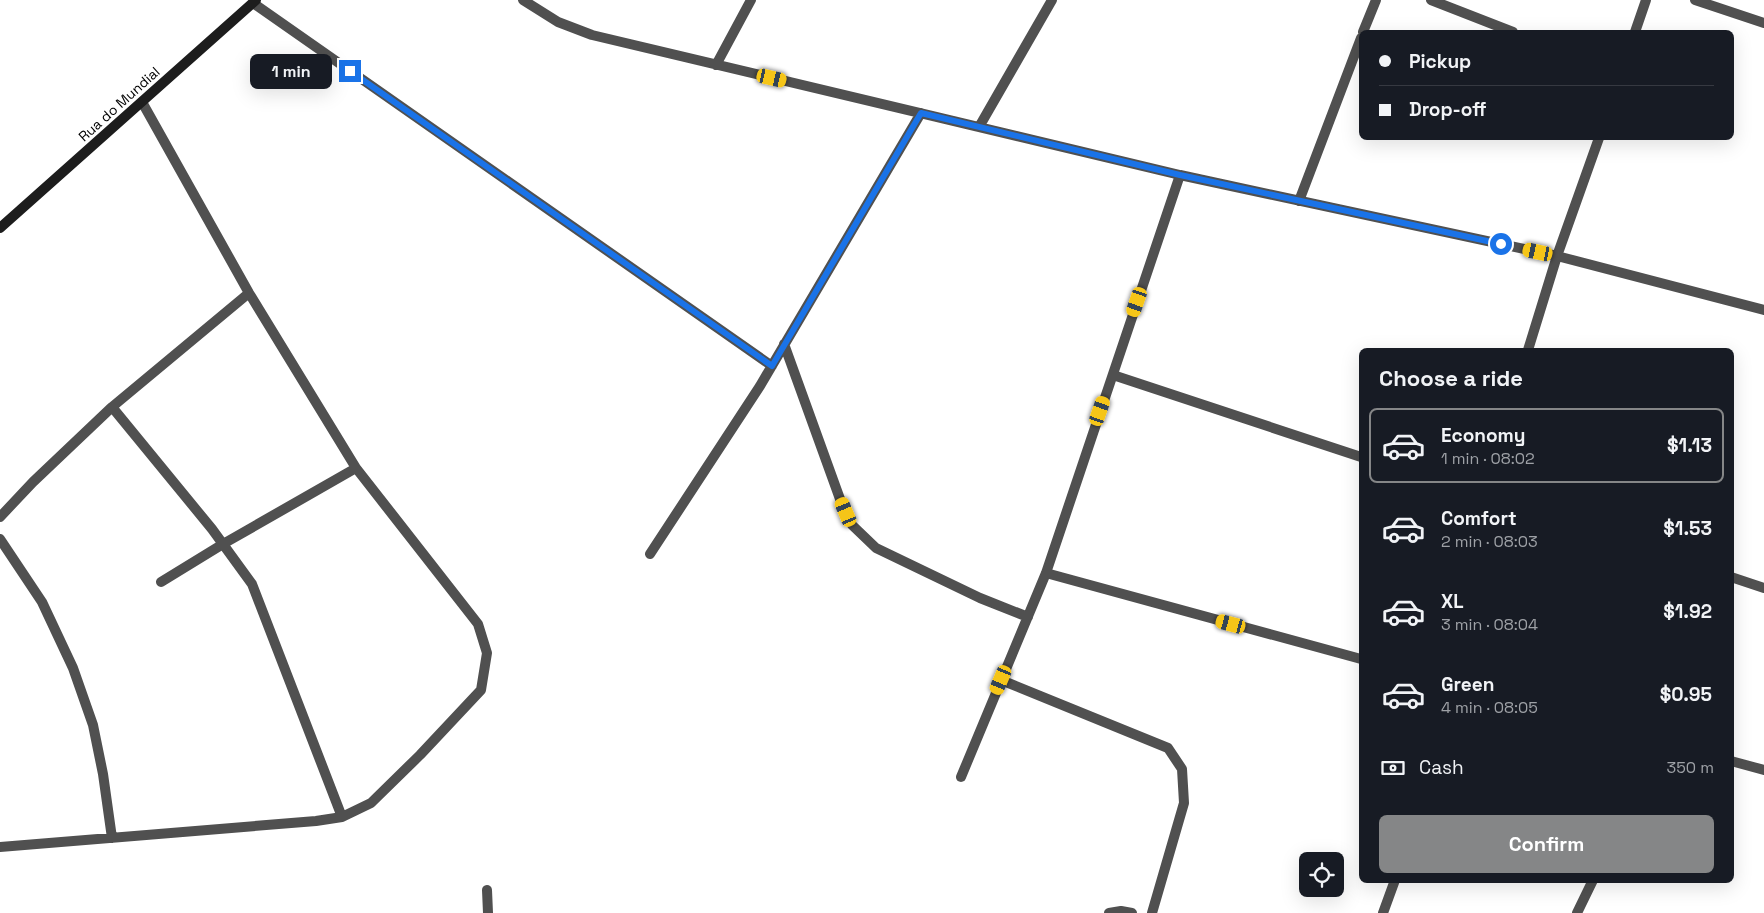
<!DOCTYPE html>
<html lang="en">
<head>
<meta charset="utf-8">
<style>
  :root { --surface:#171b24; --page:#20242c; --text:#f1f3f6; --muted:#9ea1a6; --line:#363941; --accent:#858687 }
  body { margin:0; font-family:"Space Grotesk",sans-serif; background:var(--page); color:var(--text); height:100vh; display:flex; flex-direction:column; font-size:19px; white-space:nowrap }
  * { box-sizing:border-box; margin:0 }
  p { font-size:16px; color:var(--muted) }
  .icon { flex:none; width:28px; height:28px; fill:none; stroke:currentColor; stroke-width:2; stroke-linecap:round; stroke-linejoin:round }
  .map { position:relative; flex:1; overflow:hidden }
  .details { position:absolute; left:1359px; top:348px; width:375px; height:535px; display:flex; flex-direction:column; background:var(--surface); border-radius:8px; box-shadow:0 5px 20px #0002 }
  .details>* { flex:none }
  .banner { position:absolute; left:1359px; top:30px; width:375px; height:110px; border-radius:8px; box-shadow:0 5px 20px #0002; display:grid; align-content:center; height:110px; padding:0 20px; background:var(--surface) }
  .fabs { position:absolute; left:1299px; top:852px; display:grid; gap:10px }
  .fabs a { display:grid; place-items:center; width:45px; height:45px; border-radius:8px; background:var(--surface); box-shadow:0 5px 20px #0002; font-size:25px }
  .end { position:absolute; width:22px; height:22px; margin:-11px; border:6px solid #1a73e8; background:#fff; box-shadow:0 0 0 2px #fff }
  .from { border-radius:50% }
  .bubble { position:absolute; height:35px; border-radius:8px; background:var(--surface); box-shadow:0 5px 20px #0002; font-size:16px; font-weight:700; line-height:35px; text-align:center }
  .car { position:absolute; width:15px; height:30px; margin:-15px -8px; border-radius:6px; box-shadow:0 0 4px 1px #0007; background:linear-gradient(#f5c518 24%,#345 0 40%,#f5c518 0 76%,#345 0 86%,#f5c518 0) }
  .banner b { display:flex; align-items:center; gap:18px; height:48px; font-size:19px }
  .banner b+b { border-top:1px solid var(--line) }
  .banner i { width:12px; height:12px; background:var(--text) }
  ul { padding:0; list-style:none }
  li { display:flex; align-items:center; gap:15px; height:75px; margin:0 10px 8px; padding:0 10px; border:2px solid transparent; border-radius:8px }
  li div { flex:1 }
  li b { display:block; font-size:19px }
  li em { font-style:normal; font-weight:700 }
  li.current { border-color:var(--accent) }
  li>.icon { width:45px; height:45px; stroke-width:1.5 }
  h2 { padding:0 20px; font-size:22px; line-height:60px }
  .pay { display:flex; align-items:center; gap:12px; height:55px; padding:0 20px; font-size:19px }
  .pay p { margin-inline-start:auto }
  .primary-button { display:flex; gap:10px; margin-top:auto; padding:10px 20px }
  .primary-button a { flex:1; height:58px; border-radius:8px; background:var(--accent); color:#fff; font-size:20px; font-weight:700; line-height:58px; text-align:center }
  .map>svg:first-child { display:block }
</style>
</head>
<body>
<div class="map">
<svg width="1764" height="913" viewBox="0 0 1764 913">
  <rect width="100%" height="100%" fill="#fff"/>
  <g fill="none" stroke-linecap="round" stroke-linejoin="round">
    <path stroke="#505050" stroke-width="10" d="M523 0 558 22 592 35 1180 175 1557 256 1764 310
      M1431 0 1513 32
      M1695 0 1764 23
      M253 3 772 366
      M1363 32 1376 0
      M1635 32 1646 0
      M716 65 751 0
      M979 127 1052 0
      M1299 201 1361 38
      M784 344 840 499 852 525 876 548 980 598 1028 617
      M1528 350 1557 256 1599 138
      M1113 375 1361 457
      M112 407 212 529 252 584 342 817
      M0 517 33 482 112 407 249 293
      M0 539 42 602 73 668 93 725 103 774 112 838
      M650 554 760 386 921 113
      M1046 573 1361 659
      M1731 577 1764 588
      M161 582 223 544 356 468
      M1001 680 1168 748 1182 769 1184 803 1152 913
      M1731 761 1764 770
      M961 777 1046 573 1180 175
      M0 847 316 821 342 817 371 803 420 755 481 690 487 653 478 624 356 468 249 293 142 102
      M487 890 488 913
      M1109 913 1121 911 1132 913
      M1383 913 1395 880
      M1577 913 1593 880"/>
    <path stroke="#1d1d1d" stroke-width="10" d="M0 228 256 0"/>
  </g>
  <g fill="none" stroke-linecap="round" stroke-linejoin="round">
    <path stroke="#1a73e8" stroke-width="6" d="M350 71 772 366 921 113 1180 175 1501 244"/>
  </g>
  <g text-anchor="middle" stroke-width="4" stroke-linejoin="round" paint-order="stroke">
    <g font-size="14" fill="#000" stroke="#fff">
      <text transform="translate(119 104) rotate(-42)" y="5">Rua do Mundial</text>
    </g>
  </g>
</svg>
<div class="fabs">
<a><svg class="icon" aria-label="locate" viewBox="0 0 24 24"><circle cx="12" cy="12" r="6"/><path d="M12 2v4M12 18v4M2 12h4M18 12h4"/></svg></a>
</div>
<i class="end from" style="left:1501px;top:244px"></i>
<i class="end" style="left:350px;top:71px"></i>
<div class="bubble" style="left:250px;top:54px;width:82px">1 min</div>
<i class="car" style="left:772px;top:78px;rotate:103deg"></i>
<i class="car" style="left:1538px;top:252px;rotate:282deg"></i>
<i class="car" style="left:1137px;top:302px;rotate:199deg"></i>
<i class="car" style="left:1100px;top:411px;rotate:19deg"></i>
<i class="car" style="left:846px;top:512px;rotate:337deg"></i>
<i class="car" style="left:1231px;top:624px;rotate:285deg"></i>
<i class="car" style="left:1001px;top:680px;rotate:203deg"></i>
<div class="banner">
<b><i class="from"></i>Pickup</b>
<b><i></i>Drop-off</b>
</div>
<section class="details">
<h2>Choose a ride</h2>
<ul>
<li class="current"><svg class="icon" aria-label="car" viewBox="0 0 24 24"><path d="M5 17H2v-5l4-1 3-4h7l3 4 3 1v5h-3M9 17h6M6 11h13"/><circle cx="7" cy="17" r="2"/><circle cx="17" cy="17" r="2"/></svg><div><b>Economy</b><p>1 min · 08:02</p></div><em>$1.13</em></li>
<li><svg class="icon" aria-label="car" viewBox="0 0 24 24"><path d="M5 17H2v-5l4-1 3-4h7l3 4 3 1v5h-3M9 17h6M6 11h13"/><circle cx="7" cy="17" r="2"/><circle cx="17" cy="17" r="2"/></svg><div><b>Comfort</b><p>2 min · 08:03</p></div><em>$1.53</em></li>
<li><svg class="icon" aria-label="car" viewBox="0 0 24 24"><path d="M5 17H2v-5l4-1 3-4h7l3 4 3 1v5h-3M9 17h6M6 11h13"/><circle cx="7" cy="17" r="2"/><circle cx="17" cy="17" r="2"/></svg><div><b>XL</b><p>3 min · 08:04</p></div><em>$1.92</em></li>
<li><svg class="icon" aria-label="car" viewBox="0 0 24 24"><path d="M5 17H2v-5l4-1 3-4h7l3 4 3 1v5h-3M9 17h6M6 11h13"/><circle cx="7" cy="17" r="2"/><circle cx="17" cy="17" r="2"/></svg><div><b>Green</b><p>4 min · 08:05</p></div><em>$0.95</em></li>
</ul>
<div class="pay"><svg class="icon" aria-label="cash" viewBox="0 0 24 24"><path d="M3 7h18v10H3z"/><circle cx="12" cy="12" r="2"/></svg>Cash<p>350 m</p></div>
<div class="primary-button"><a>Confirm</a></div>
</section>
</div>
</body>
</html>
